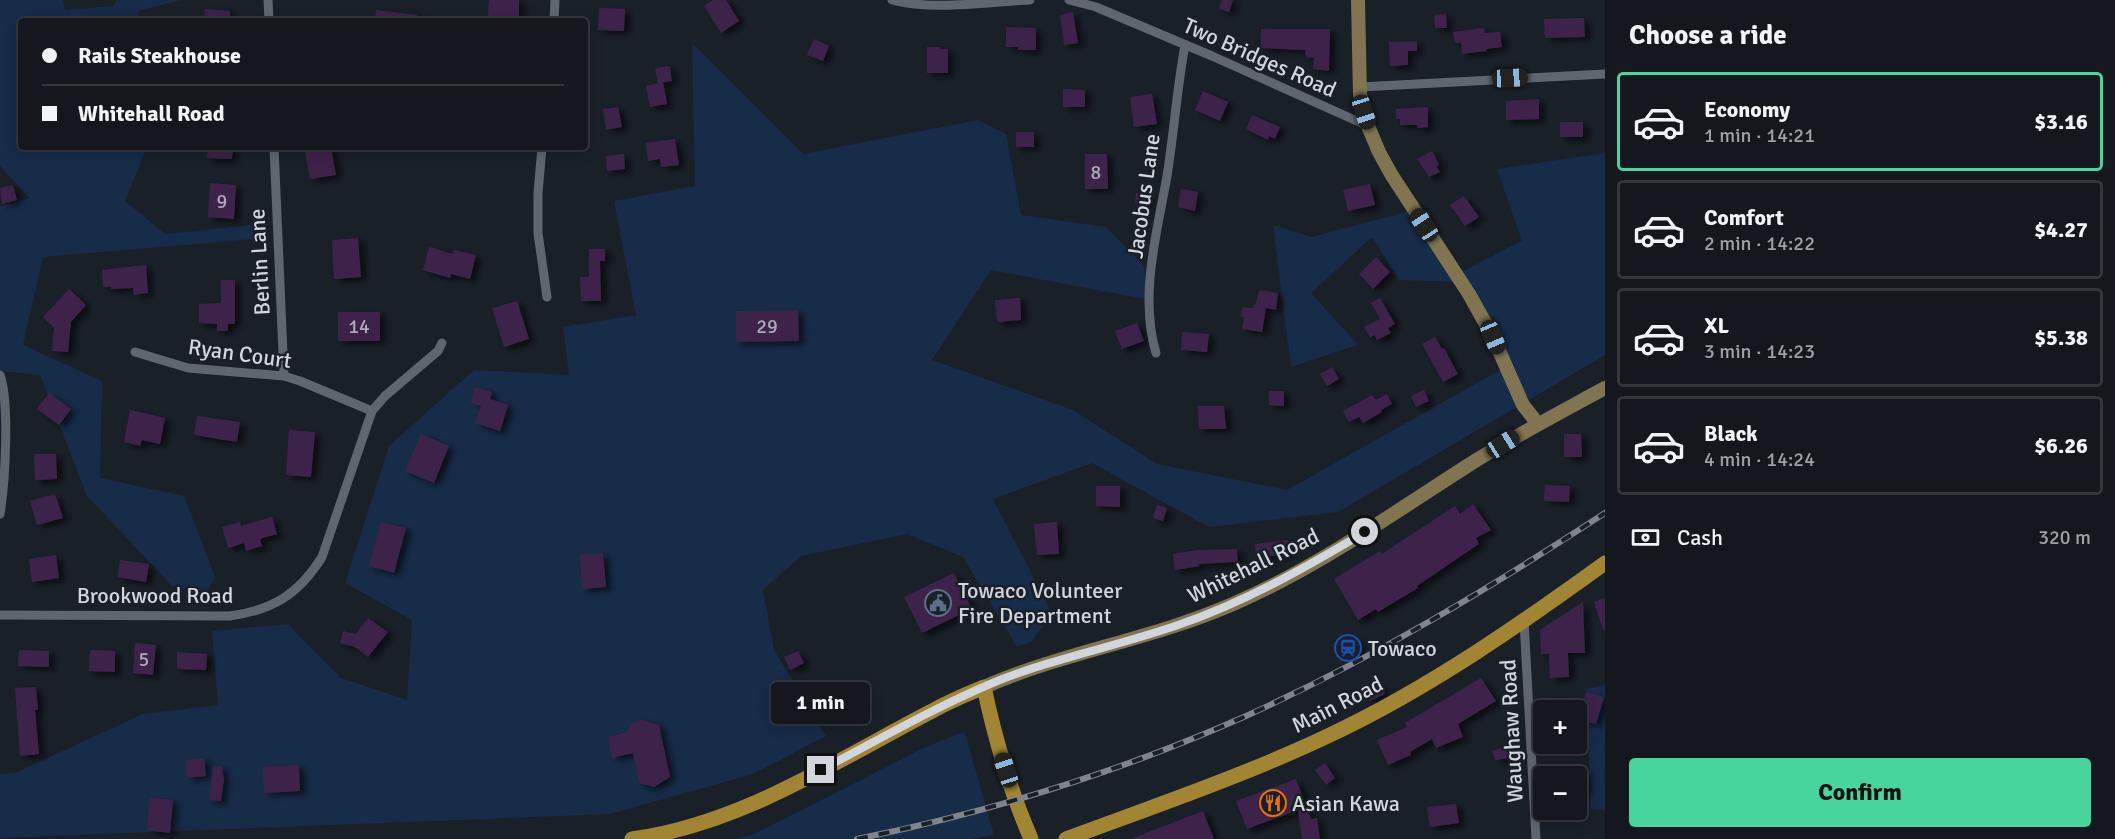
<!DOCTYPE html>
<html lang="en">
<head>
<meta charset="utf-8">
<style>
  :root { --surface:#14181e; --page:#21252b; --text:#f1f3f6; --muted:#9da0a4; --line:#33373c; --accent:#48d49d }
  body { margin:0; font-family:Signika,sans-serif; background:var(--page); color:var(--text); height:100vh; display:flex; flex-direction:column; font-size:22px; white-space:nowrap }
  * { box-sizing:border-box; margin:0 }
  p { font-size:20px; color:var(--muted) }
  .icon { flex:none; width:33px; height:33px; fill:none; stroke:currentColor; stroke-width:2; stroke-linecap:round; stroke-linejoin:round }
  .map { position:relative; flex:1; overflow:hidden }
  .drawer { display:flex; flex-direction:column; background:var(--surface); width:510px }
  .drawer>* { flex:none }
  .hud { position:absolute; left:18px; top:18px; width:570px; height:132px; border-radius:6px; box-shadow:0 3px 15px #0003,0 0 0 2px var(--line); display:grid; align-content:center; height:132px; padding:0 24px; background:var(--surface) }
  .fabs { position:absolute; left:1533px; top:700px; display:grid; gap:12px }
  .fabs a { display:grid; place-items:center; width:54px; height:54px; border-radius:6px; background:var(--surface); box-shadow:0 3px 15px #0003,0 0 0 2px var(--line); font-size:30px }
  .end { position:absolute; width:27px; height:27px; margin:-14px; border:8px solid #d2d6dc; background:#111; box-shadow:0 0 0 3px #111 }
  .from { border-radius:50% }
  .bubble { position:absolute; height:42px; border-radius:6px; background:var(--surface); box-shadow:0 3px 15px #0003,0 0 0 2px var(--line); font-size:20px; font-weight:700; line-height:42px; text-align:center }
  .car { position:absolute; width:18px; height:36px; margin:-18px -9px; border-radius:8px; box-shadow:0 0 4px 2px #0007; background:linear-gradient(#222 24%,#8ab4d8 0 40%,#222 0 76%,#8ab4d8 0 86%,#222 0) }
  .hud b { display:flex; align-items:center; gap:21px; height:57px; font-size:22px }
  .hud b+b { border-top:2px solid var(--line) }
  .hud i { width:15px; height:15px; background:var(--text) }
  ul { padding:0; list-style:none }
  li { display:flex; align-items:center; gap:18px; height:99px; margin:0 12px 9px; padding:0 12px; border:3px solid var(--line); border-radius:6px }
  li div { flex:1 }
  li b { display:block; font-size:22px }
  li em { font-style:normal; font-weight:700 }
  li.current { border-color:var(--accent) }
  li>.icon { width:54px; height:54px; stroke-width:1.5 }
  h2 { padding:0 24px; font-size:27px; line-height:72px }
  .pay { display:flex; align-items:center; gap:15px; height:66px; padding:0 24px; font-size:22px }
  .pay p { margin-inline-start:auto }
  .button { display:flex; gap:12px; margin-top:auto; padding:12px 24px }
  .button a { flex:1; height:69px; border-radius:6px; background:var(--accent); color:#111; font-size:24px; font-weight:700; line-height:69px; text-align:center }
  main { display:flex; flex:1; min-height:0 }
  .map>svg:first-child { display:block }
</style>
</head>
<body>
<main>
<div class="map">
<svg width="1605" height="839" viewBox="0 0 1605 839">
  <defs>
    <filter id="shadow"><feDropShadow dx="5.5" dy="3.5" stdDeviation="3" flood-color="#0009"/></filter>
  </defs>
  <rect width="100%" height="100%" fill="#1a2028"/>
  <path fill="#172c49" d="M0 0H63L65 10 113 6 117 0H181L138 11 139 21H21V147H147L125 201 165 234 254 225 253 239 43 257 23 345 102 381 100 478 184 496 215 577 206 594 172 586 87 496 40 375 1 371 4 419 0 420V206L29 198 0 166Z
    M692 43 803 154 978 120 1006 134 1021 215 1106 227 1145 267V299L991 270 932 360 1073 410 1157 464 1287 490 1509 365 1461 282 1399 280 1372 237 1311 293 1358 345 1291 367 1273 225 1312 237 1413 210 1457 274 1522 241 1497 169 1605 153V355L1338 512 1209 527 1092 463 993 499 1052 613 1031 642 1017 647 963 557 907 534 801 556 763 590 774 650 826 736 753 774 610 814 0 838V774L15 773 143 714 218 705 212 631 288 624 341 678 407 700 412 620 345 583 389 446 474 370 569 375 563 327 636 315 614 201 695 186Z
    M1605 685V810L1591 809 1586 689Z
    M965 733 994 835 972 839H736L754 834 922 749 957 734Z"/>
  <path fill="#3e244a" filter="url(#shadow)" d="M489 0H519V16H488Z
    M713 0H726L739 21 721 33 704 6Z
    M1222 0H1233L1229 12 1219 9Z
    M599 8 625 9 624 31 598 30Z
    M205 9 230 11 229 21H204Z
    M376 10 417 15V21H375Z
    M1073 12 1078 43 1064 45 1060 15Z
    M1446 14 1447 28H1435L1434 15Z
    M1584 18 1585 37 1545 38 1544 19Z
    M1006 27 1036 28V50H1018V47H1006Z
    M1484 28 1485 33 1500 32 1502 47 1486 49 1487 51 1462 54 1461 43H1455L1453 32Z
    M1261 29H1330L1329 71 1313 69 1314 58 1306 57 1305 50 1261 48Z
    M814 39 829 46 823 61 807 55Z
    M1417 41V51H1408V65L1390 66 1389 42Z
    M927 47H940V49H948V73H927Z
    M670 66 672 81 658 83 655 68Z
    M663 82 667 104 650 107 646 86Z
    M1063 89 1085 90V107H1063Z
    M1203 91 1228 102 1220 121 1195 110Z
    M1152 94 1157 124 1134 127 1130 97Z
    M1539 99V119L1506 120V101Z
    M618 107 622 127 606 130 603 109Z
    M1428 107V127L1418 128 1417 125H1400V119H1396V109Z
    M1252 115 1280 127 1275 139 1269 136 1268 140 1246 129Z
    M1560 122H1583V137H1560Z
    M1016 132H1034V147H1016Z
    M675 139 679 165 661 167 660 159 648 161 646 143Z
    M208 147H233L232 159 207 158Z
    M304 147H331L336 175 310 179Z
    M1432 151 1439 164 1437 167 1440 172 1429 177 1417 159Z
    M624 154 625 169 607 171 606 156Z
    M1085 154H1107L1108 189H1085Z
    M210 183 236 185 234 219 208 217Z
    M1370 184 1375 205 1348 211 1343 190Z
    M13 185 17 200 2 204 0 188Z
    M1181 189 1198 192 1195 211 1178 207Z
    M1136 193 1149 195 1148 205 1135 203Z
    M1464 196 1479 217 1465 226 1450 205Z
    M358 238 361 277 334 279 332 240Z
    M429 247 453 254 454 250 476 255 470 279 451 274 450 278 423 270Z
    M589 249H605V261H600L601 301H581L580 277H589Z
    M1376 257 1390 272 1373 289 1359 274Z
    M146 265 148 293 134 295 133 288 111 289V287H103L102 270Z
    M221 280H235V324H228V331H217V324L199 323V304L221 303Z
    M69 289 86 305 71 322 68 352 52 351 54 328 43 317Z
    M1259 290 1278 293 1276 310 1266 308 1262 332 1242 329 1244 317H1241L1242 307 1253 308 1254 304H1256Z
    M1020 298 1021 320 997 322 995 300Z
    M1380 298 1395 324 1388 328 1391 333 1377 340 1375 335 1370 337 1364 327 1380 319 1371 303Z
    M517 301 529 339 504 347 492 308Z
    M798 310 799 341 736 342V311Z
    M338 312H380V341H338Z
    M1137 323 1144 341 1122 349 1115 331Z
    M1182 332 1209 334 1207 352 1181 350Z
    M1435 337 1442 349 1444 348 1458 374 1443 382 1422 344Z
    M1332 367 1339 379 1327 386 1320 374Z
    M475 387 492 392 490 399 508 405 500 431 475 423 481 406 471 403Z
    M1424 390 1429 401 1416 407 1411 396Z
    M1269 391H1284V406L1269 405Z
    M49 393 71 409 59 425 37 409Z
    M1387 394 1392 404 1381 410 1382 412 1363 423 1359 417 1349 422 1343 411 1372 395 1376 400Z
    M1198 406H1224L1226 429H1199Z
    M130 410 165 418 160 444 142 440 140 446 124 442Z
    M197 416 240 422 237 442 194 435Z
    M289 430 315 432 311 477 286 475Z
    M421 434 449 446 434 483 405 471Z
    M1564 434H1581L1582 457H1564Z
    M34 454H56L57 479 35 480Z
    M1545 485 1570 486 1569 502 1544 501Z
    M1096 486H1120V507L1096 506Z
    M55 494 63 518 37 525 30 501Z
    M1473 504 1491 530 1476 538 1479 544 1417 586 1418 588 1378 612 1376 609 1358 620 1334 579 1380 551 1382 554 1455 506 1460 514Z
    M1157 505 1167 508 1163 521 1153 518Z
    M272 517 277 534 260 539 262 546 246 551 244 543 228 548 222 527 240 522 241 526Z
    M381 522 406 528 394 573 369 566Z
    M1057 522 1059 554 1037 555 1034 524Z
    M1288 540V554L1256 558 1255 544Z
    M1237 549 1238 562 1199 564 1200 566 1175 570 1173 554 1198 550Z
    M603 553 606 587 582 589 580 555Z
    M56 555 59 578 32 582 29 559Z
    M120 560 149 564 146 582 118 577Z
    M954 573 972 609 922 633 904 597Z
    M1605 598V630H1603L1594 602Z
    M1583 602 1585 653H1568L1569 677 1550 678 1549 654H1541L1540 630Z
    M368 618 388 632 368 657 355 647 340 643 343 631 356 634Z
    M1355 637 1361 650 1345 659 1337 647Z
    M135 643 156 645 153 675 133 673Z
    M19 650 49 651V667L18 666Z
    M90 650 115 651V672L89 671Z
    M798 651 804 663 790 670 784 657Z
    M177 652 207 654 206 670 177 669Z
    M1481 678 1496 701 1458 724 1463 737 1436 748 1432 739 1410 752 1411 755 1388 765 1377 740 1407 727 1405 723Z
    M1379 683 1385 694 1370 701 1365 690Z
    M36 687 38 710H35L39 754 20 756 15 688Z
    M1586 692 1604 697 1596 724 1579 720Z
    M639 719 659 725 670 777 654 787 639 783 633 753 612 758 608 737 627 732 631 725Z
    M1511 745 1514 757 1495 760 1492 751Z
    M204 758 206 776 187 778 185 760Z
    M1325 763 1335 778 1326 785 1315 770Z
    M299 765 300 791 264 793 263 767Z
    M222 766 224 780 221 801 209 800 213 767Z
    M1576 770H1586V791H1576Z
    M1296 779 1311 819 1317 818 1320 839H1302L1298 810 1247 829 1236 801Z
    M150 798 173 800 170 833 147 830Z
    M1456 804 1459 823 1430 827 1427 807Z
    M1203 811 1214 839H1133V838Z"/>
  <g fill="none" stroke-linecap="round" stroke-linejoin="round">
    <path stroke="#5f6670" stroke-width="9" d="M268 0 269 21
      M892 0C934 11 987 2 1030 0
      M1069 0 1096 7 1212 56 1368 126
      M554 21 555 0
      M1360 87 1605 74
      M274 147 284 376
      M542 147 538 193V233L547 297
      M135 352 188 368 284 376 300 381 372 411
      M1156 353C1139 296 1157 233 1167 176 1174 132 1177 88 1185 45
      M0 375C10 403 5 484 0 514
      M0 615 230 616C273 610 299 594 322 557L372 411 385 396 438 351 442 343
      M1524 621 1536 839"/>
    <path stroke="#817551" stroke-width="14" d="M1358 0 1360 95 1368 126 1379 152 1391 174 1469 294 1493 337 1523 405 1538 424
      M984 687C1064 652 1153 639 1233 604 1319 567 1396 511 1475 461 1517 435 1561 412 1605 388"/>
    <path stroke="#a28532" stroke-width="15" d="M632 839C742 824 837 760 934 710 950 701 967 694 984 687 995 739 1010 790 1031 839
      M1066 839C1155 806 1246 775 1332 734 1429 688 1518 626 1605 563"/>
    <defs>
      <path id="rail" d="M857 839C990 812 1122 771 1246 716 1372 659 1490 588 1605 513"/>
    </defs>
    <use href="#rail" stroke="#80858c" stroke-width="6"/>
    <use href="#rail" stroke="#1a2028" stroke-width="4" stroke-dasharray="11" stroke-linecap="butt"/>
  </g>
  <g fill="none" stroke-linecap="round" stroke-linejoin="round">
    <path stroke="#d2d6dc" stroke-width="8" d="M821 770C878 740 935 707 995 682 1054 658 1118 646 1178 625 1245 602 1305 568 1365 532"/>
  </g>
  <defs>
    <symbol id="civic-ring" viewBox="-11 -11 22 22"><circle r="9.5" fill="#1a2028" stroke="#5c6f8a" stroke-width="1.5"/><path d="M-.6-6.5H3V-4.5H.6V-3L4-1V1h2V6H-6V1h2V-1L-.6-3ZM-1.2 2.5V6h2.4V2.5Z" fill="#5c6f8a"/></symbol>
    <symbol id="station-ring" viewBox="-11 -11 22 22"><circle r="9.5" fill="#1a2028" stroke="#1a4fb4" stroke-width="1.5"/><path d="M-3-6H3Q5-6 5-4V2Q5 4 3 4L4.5 6H3L1.5 4h-3L-3 6H-4.5L-3 4Q-5 4-5 2V-4Q-5-6-3-6ZM-3.5-4v3h7v-3ZM-3.5 1v1.5H-2V1ZM2 1v1.5H3.5V1Z" fill="#1a4fb4"/></symbol>
    <symbol id="restaurant-ring" viewBox="-11 -11 22 22"><circle r="9.5" fill="#1a2028" stroke="#e8710a" stroke-width="1.5"/><path d="M-5-6h1v4h1v-4h1v4h1v-4h1v5L-1.5 .5V6h-2V.5L-5-1ZM5-6V6H3V1.5H1.5Q1.5-4 5-6Z" fill="#e8710a"/></symbol>
  </defs>
  <g fill-rule="evenodd">
    <use href="#civic-ring" x="923" y="588" width="30" height="30"/>
    <use href="#station-ring" x="1333" y="633" width="30" height="30"/>
    <use href="#restaurant-ring" x="1258" y="788" width="30" height="30"/>
  </g>
  <g text-anchor="middle" stroke-width="5" stroke-linejoin="round" paint-order="stroke">
    <g font-size="20" fill="#adaab8">
      <text x="1096" y="179">8</text>
      <text x="222" y="208">9</text>
      <text x="359" y="333">14</text>
      <text x="767" y="333">29</text>
      <text x="144" y="666">5</text>
    </g>
    <g font-size="22" fill="#d2d6dc" stroke="#1a2028">
      <text transform="translate(1260 57) rotate(24)" y="8">Two Bridges Road</text>
      <text transform="translate(1143 196) rotate(-82)" y="8">Jacobus Lane</text>
      <text transform="translate(259 262) rotate(-93)" y="8">Berlin Lane</text>
      <text transform="translate(240 353) rotate(8)" y="8">Ryan Court</text>
      <text transform="translate(1253 565) rotate(-26)" y="8">Whitehall Road</text>
      <text x="155" y="603">Brookwood Road</text>
      <text transform="translate(1337 704) rotate(-27)" y="8">Main Road</text>
      <text transform="translate(1511 731) rotate(-93)" y="8">Waughaw Road</text>
    </g>
    <g font-size="22" fill="#d2d6dc" stroke="#1a2028" text-anchor="start">
      <text x="958" y="598">Towaco Volunteer<tspan x="958" dy="25">Fire Department</tspan></text>
      <text x="1368" y="656">Towaco</text>
      <text x="1292" y="811">Asian Kawa</text>
    </g>
  </g>
</svg>
<div class="fabs">
<a>+</a>
<a>−</a>
</div>
<i class="end from" style="left:1365px;top:532px"></i>
<i class="end" style="left:821px;top:770px"></i>
<div class="bubble" style="left:771px;top:682px;width:99px">1 min</div>
<i class="car" style="left:1510px;top:78px;rotate:87deg"></i>
<i class="car" style="left:1364px;top:112px;rotate:162deg"></i>
<i class="car" style="left:1424px;top:225px;rotate:327deg"></i>
<i class="car" style="left:1493px;top:337px;rotate:157deg"></i>
<i class="car" style="left:1503px;top:444px;rotate:58deg"></i>
<i class="car" style="left:1006px;top:770px;rotate:342deg"></i>
<div class="hud">
<b><i class="from"></i>Rails Steakhouse</b>
<b><i></i>Whitehall Road</b>
</div>
</div>
<section class="drawer">
<h2>Choose a ride</h2>
<ul>
<li class="current"><svg class="icon" aria-label="car" viewBox="0 0 24 24"><path d="M5 17H2v-5l4-1 3-4h7l3 4 3 1v5h-3M9 17h6M6 11h13"/><circle cx="7" cy="17" r="2"/><circle cx="17" cy="17" r="2"/></svg><div><b>Economy</b><p>1 min · 14:21</p></div><em>$3.16</em></li>
<li><svg class="icon" aria-label="car" viewBox="0 0 24 24"><path d="M5 17H2v-5l4-1 3-4h7l3 4 3 1v5h-3M9 17h6M6 11h13"/><circle cx="7" cy="17" r="2"/><circle cx="17" cy="17" r="2"/></svg><div><b>Comfort</b><p>2 min · 14:22</p></div><em>$4.27</em></li>
<li><svg class="icon" aria-label="car" viewBox="0 0 24 24"><path d="M5 17H2v-5l4-1 3-4h7l3 4 3 1v5h-3M9 17h6M6 11h13"/><circle cx="7" cy="17" r="2"/><circle cx="17" cy="17" r="2"/></svg><div><b>XL</b><p>3 min · 14:23</p></div><em>$5.38</em></li>
<li><svg class="icon" aria-label="car" viewBox="0 0 24 24"><path d="M5 17H2v-5l4-1 3-4h7l3 4 3 1v5h-3M9 17h6M6 11h13"/><circle cx="7" cy="17" r="2"/><circle cx="17" cy="17" r="2"/></svg><div><b>Black</b><p>4 min · 14:24</p></div><em>$6.26</em></li>
</ul>
<div class="pay"><svg class="icon" aria-label="cash" viewBox="0 0 24 24"><path d="M3 7h18v10H3z"/><circle cx="12" cy="12" r="2"/></svg>Cash<p>320 m</p></div>
<div class="button"><a>Confirm</a></div>
</section>
</main>
</body>
</html>
